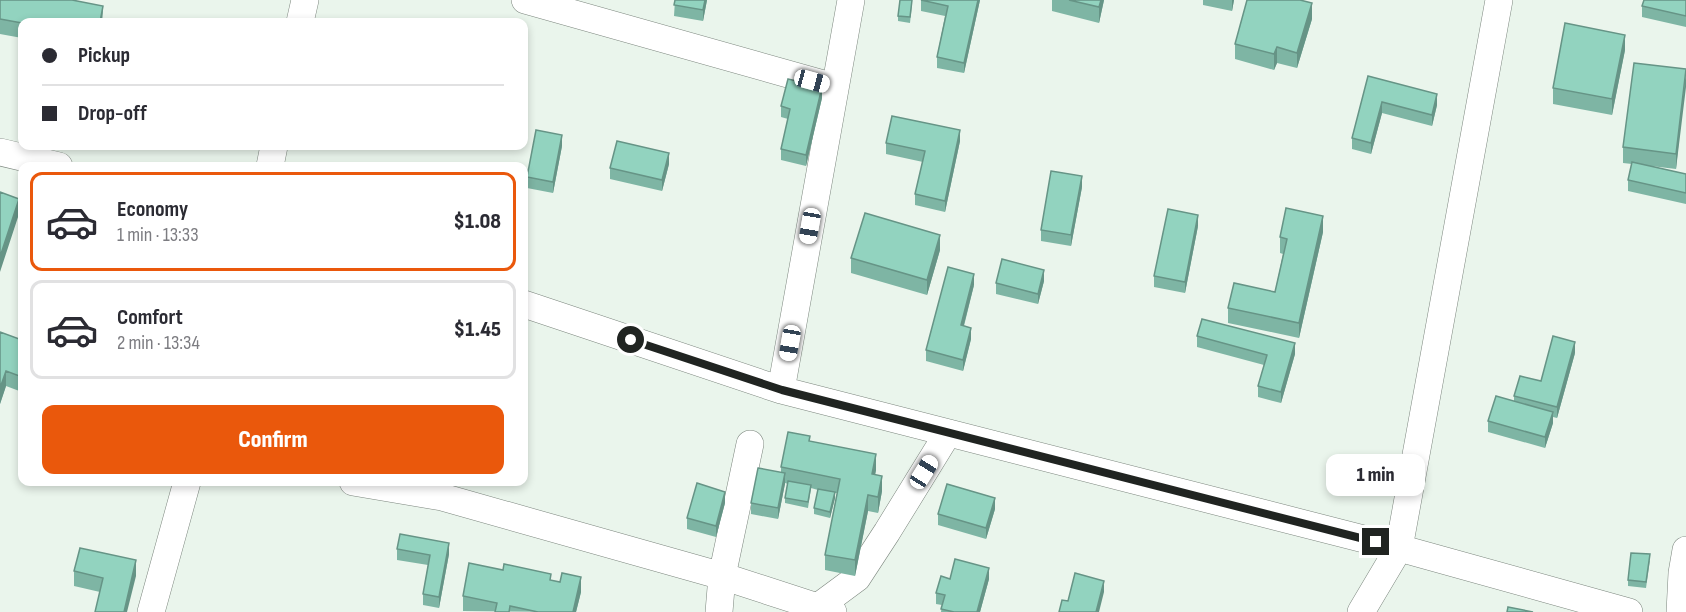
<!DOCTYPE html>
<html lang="en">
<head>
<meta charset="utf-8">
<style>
  :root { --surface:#fff; --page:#f7f7f7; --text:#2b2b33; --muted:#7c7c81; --line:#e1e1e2; --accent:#ea580c }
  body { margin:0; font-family:"Sofia Sans Condensed",sans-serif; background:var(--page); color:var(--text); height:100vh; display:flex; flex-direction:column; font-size:22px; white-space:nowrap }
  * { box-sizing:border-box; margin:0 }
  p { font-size:20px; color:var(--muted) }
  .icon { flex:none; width:33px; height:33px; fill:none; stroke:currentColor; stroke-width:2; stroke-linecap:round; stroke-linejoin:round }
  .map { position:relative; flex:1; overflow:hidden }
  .sheet { position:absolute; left:18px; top:162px; width:510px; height:324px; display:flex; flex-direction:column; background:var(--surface); border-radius:12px; box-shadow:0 3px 9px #0003 }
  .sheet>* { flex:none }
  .top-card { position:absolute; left:18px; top:18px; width:510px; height:132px; border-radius:12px; box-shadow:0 3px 9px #0003; display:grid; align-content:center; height:132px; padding:0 24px; background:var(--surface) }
  .end { position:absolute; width:27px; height:27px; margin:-14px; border:8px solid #202421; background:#fff; box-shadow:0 0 0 3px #fff }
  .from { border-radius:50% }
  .bubble { position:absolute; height:42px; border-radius:12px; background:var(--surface); box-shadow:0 3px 9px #0003; font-size:20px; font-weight:800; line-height:42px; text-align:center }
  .car { position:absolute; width:18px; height:36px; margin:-18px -9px; border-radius:8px; box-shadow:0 0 4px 2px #0007; background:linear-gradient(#fff 24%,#345 0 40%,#fff 0 76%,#345 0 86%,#fff 0) }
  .top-card b { display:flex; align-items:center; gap:21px; height:57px; font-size:22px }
  .top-card b+b { border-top:2px solid var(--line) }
  .top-card i { width:15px; height:15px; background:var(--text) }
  ul { padding:10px 0 0; list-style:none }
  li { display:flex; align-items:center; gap:18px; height:99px; margin:0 12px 9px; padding:0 12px; border:3px solid var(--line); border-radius:12px }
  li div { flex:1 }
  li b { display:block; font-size:22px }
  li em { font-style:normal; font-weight:800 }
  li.on { border-color:var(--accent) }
  li>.icon { width:54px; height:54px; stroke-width:1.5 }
  .action { display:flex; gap:12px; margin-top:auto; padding:12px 24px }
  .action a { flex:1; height:69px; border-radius:12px; background:var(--accent); color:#fff; font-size:24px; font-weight:800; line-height:69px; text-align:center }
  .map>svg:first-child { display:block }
</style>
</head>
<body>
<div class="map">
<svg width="1686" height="612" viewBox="0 0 1686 612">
  <rect width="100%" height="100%" fill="#eaf5ec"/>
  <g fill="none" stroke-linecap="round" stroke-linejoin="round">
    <defs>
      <path id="street" d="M525 0 834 87
        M300 22 305 0
        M0 152 59 166
        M270 166 274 146
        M524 304 781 390 1399 548 1629 612
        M781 390 851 0
        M353 482 442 497 722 576 833 612
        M151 612 187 482
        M719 612 722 576 750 444
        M811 612 857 578 887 532 948 433
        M1361 612 1399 548 1499 0
        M1680 612 1682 573 1686 550"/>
    </defs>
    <use href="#street" stroke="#7c867e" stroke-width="28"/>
    <use href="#street" stroke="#fff" stroke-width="27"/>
  </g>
  <path fill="#7eb5a4" d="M0 0 103 6 102 22H22V38L0 34Z
    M675 0H707L703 21 674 16Z
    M921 0H980L964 73 937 68V57L945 16 921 11Z
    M1052 0H1104L1099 23 1052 11Z
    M1203 0H1234L1232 11 1203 5Z
    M1686 0V27L1642 17V6Z
    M912 5 910 23 898 21V16Z
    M1312 19 1297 68 1277 63 1274 70 1235 59V44Z
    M1625 50 1612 115 1553 104V88Z
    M1686 69 1676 169 1651 166 1686 174V204L1628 191V180L1632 164 1623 163V147Z
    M1368 76 1437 105 1432 126 1382 113 1371 154 1352 149V138Z
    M822 98 806 166 781 160V149L788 119 781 117V106Z
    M960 141 945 212 915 205V194L923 162 886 154V143Z
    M562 146 553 193 527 188V177Z
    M669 164 662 191 610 179V168Z
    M1082 187 1071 246 1041 241V230Z
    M1198 226 1185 293 1154 287V276Z
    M1323 232 1299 338 1228 323V308L1275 292 1283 254 1280 253V237Z
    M940 250 927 295 851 273V258Z
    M1044 281 1038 304 996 294V283Z
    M974 285 964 326 971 339 963 371 926 361V350Z
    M0 332 22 340V392L6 386 0 404Z
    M1197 336 1295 354 1281 403 1258 397V386L1264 365 1197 347Z
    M1575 353 1557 418 1553 417V423L1545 448 1488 432V421L1514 401V396L1541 381Z
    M810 441 876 470 875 475 882 491 878 513 868 511 855 576 825 570V555L838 493H835V498L830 518 814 514V508L818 490 811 488 808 508 785 503V498L788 484 785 483 778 519 751 514V503L781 472V467Z
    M725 503 716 537 687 529V518Z
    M995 509 986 539 938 525V514Z
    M397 549 449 554 439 608 423 605V594L428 565 397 560Z
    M1650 560 1646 588 1628 586V580Z
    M503 570 551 580 581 592 576 612 463 611V596Z
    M74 571 136 576 100 592 74 586Z
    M950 579H989L980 612H941L942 605 936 604V593Z"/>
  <path fill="#669486" d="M705 0H707L703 21V10Z
    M978 0H980L964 73V63Z
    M1101 0H1104L1099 23V7Z
    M1232 0H1234L1232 11Z
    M1312 3V19L1297 68V53Z
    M103 6 102 22H100Z
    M1625 35V50L1612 115V99Z
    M1277 47V63L1274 70V54Z
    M1686 72V87L1676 169V154Z
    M822 87V98L806 166V155Z
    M1437 94V105L1432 126V115Z
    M1382 102V113L1371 154V143Z
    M960 130V141L945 212V201Z
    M562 135V146L553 193V182Z
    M669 153V164L662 191V180Z
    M1082 176V187L1071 246V235Z
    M19 199V214L0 272V257Z
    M1198 215V226L1185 293V282Z
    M1323 216V232L1299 338V323Z
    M940 235V250L927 295V280Z
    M1044 270V281L1038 304V294Z
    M974 274V285L961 336V325Z
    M971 328V339L963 371V360Z
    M1575 342V353L1557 418V407Z
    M1295 343V354L1281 403V392Z
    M6 371V386L0 404V388Z
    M1553 412V423L1545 448V437Z
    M876 454V470L872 489V474Z
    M785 473V484L778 519V508Z
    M882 476V491L878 513V497Z
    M725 492V503L716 537V526Z
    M835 492V498L830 518V512Z
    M868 495V511L855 576V560Z
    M995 498V509L986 539V528Z
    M449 543V554L439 608V597Z
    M136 560V576L127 612H124Z
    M989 568V579L980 612H977Z
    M581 577V592L576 612H573Z
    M1104 581V592L1099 612H1096Z"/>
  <path fill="#92d3bf" stroke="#669486" stroke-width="1.5" d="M0 0H72L103 6 100 22 22 23 0 19Z
    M675 0H705L703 10 674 5Z
    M900 0H912L910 17 898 16Z
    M921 0H978L964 63 937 57 948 6Z
    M1069 0H1101L1099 7Z
    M1247 0H1300L1312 3 1297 53 1277 47 1274 54 1235 44Z
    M1644 0H1686V16L1642 6Z
    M1565 23 1625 35 1612 99 1553 88Z
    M1634 63 1686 69 1676 154 1623 147Z
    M1368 76 1437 94 1432 115 1382 102 1371 143 1352 138Z
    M788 79 822 87 806 155 781 149 790 109 781 106Z
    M892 116 960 130 945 201 915 194 925 151 886 143Z
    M536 130 562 135 553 182 527 177Z
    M617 141 669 153 662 180 610 168Z
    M1632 162 1686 174V193L1628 180Z
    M1051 171 1082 176 1071 235 1041 230Z
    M0 192 19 199 0 257Z
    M1286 208 1323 216 1299 323 1228 308 1234 283 1275 292 1287 239 1280 237Z
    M1168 209 1198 215 1185 282 1154 276Z
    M865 213 940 235 927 280 851 258Z
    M1002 259 1044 270 1038 294 996 283Z
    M948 267 974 274 961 325 971 328 963 360 926 350Z
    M1202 319 1295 343 1281 392 1258 386 1267 355 1197 336Z
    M0 332 22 340V377L6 371 0 388Z
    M1553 336 1575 342 1557 407 1514 396 1520 376 1541 381Z
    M1496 396 1553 412 1545 437 1488 421Z
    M788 432 810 436 809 441 876 454 872 474 882 476 878 497 868 495 855 560 825 555 840 479 781 467Z
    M758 468 785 473 778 508 751 503Z
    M788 481 811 485 808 502 785 498Z
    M697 483 725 492 716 526 687 518Z
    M947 484 995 498 986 528 938 514Z
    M818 489 835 492 830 512 814 508Z
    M400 534 449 543 439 597 423 594 430 555 397 549Z
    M80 548 136 560 124 612H95L103 578 74 571Z
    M1631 553 1650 554 1646 582 1628 580Z
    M955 559 989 568 977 612H954L941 609 945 595 936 593 941 576 950 579Z
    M469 563 503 570 504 564 551 574 550 580 560 582 562 573 581 577 573 612H538L510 606 509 612H495L497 603 463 596Z
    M1075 573 1104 581 1096 612H1059L1062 600 1068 601Z
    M1508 607 1533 612H1507Z"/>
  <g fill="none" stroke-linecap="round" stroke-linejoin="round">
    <path stroke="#202421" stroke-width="8" d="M631 340 782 390 1376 542"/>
  </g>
</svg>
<i class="end from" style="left:631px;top:340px"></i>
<i class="end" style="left:1376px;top:542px"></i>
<div class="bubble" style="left:1326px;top:454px;width:99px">1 min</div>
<i class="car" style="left:812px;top:81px;rotate:105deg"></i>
<i class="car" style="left:810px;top:226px;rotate:190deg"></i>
<i class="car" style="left:790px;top:343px;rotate:190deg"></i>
<i class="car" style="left:924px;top:472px;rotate:32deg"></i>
<div class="top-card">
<b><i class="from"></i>Pickup</b>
<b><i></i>Drop-off</b>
</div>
<section class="sheet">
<ul>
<li class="on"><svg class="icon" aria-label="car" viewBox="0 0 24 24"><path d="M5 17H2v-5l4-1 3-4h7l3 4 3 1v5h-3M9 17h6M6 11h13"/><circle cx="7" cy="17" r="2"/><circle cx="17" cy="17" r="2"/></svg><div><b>Economy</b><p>1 min · 13:33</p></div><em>$1.08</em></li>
<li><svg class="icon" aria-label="car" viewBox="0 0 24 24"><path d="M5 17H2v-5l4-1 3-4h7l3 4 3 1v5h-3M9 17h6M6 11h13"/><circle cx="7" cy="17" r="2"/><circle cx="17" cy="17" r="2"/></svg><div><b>Comfort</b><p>2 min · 13:34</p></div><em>$1.45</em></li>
</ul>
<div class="action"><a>Confirm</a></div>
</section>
</div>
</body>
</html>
